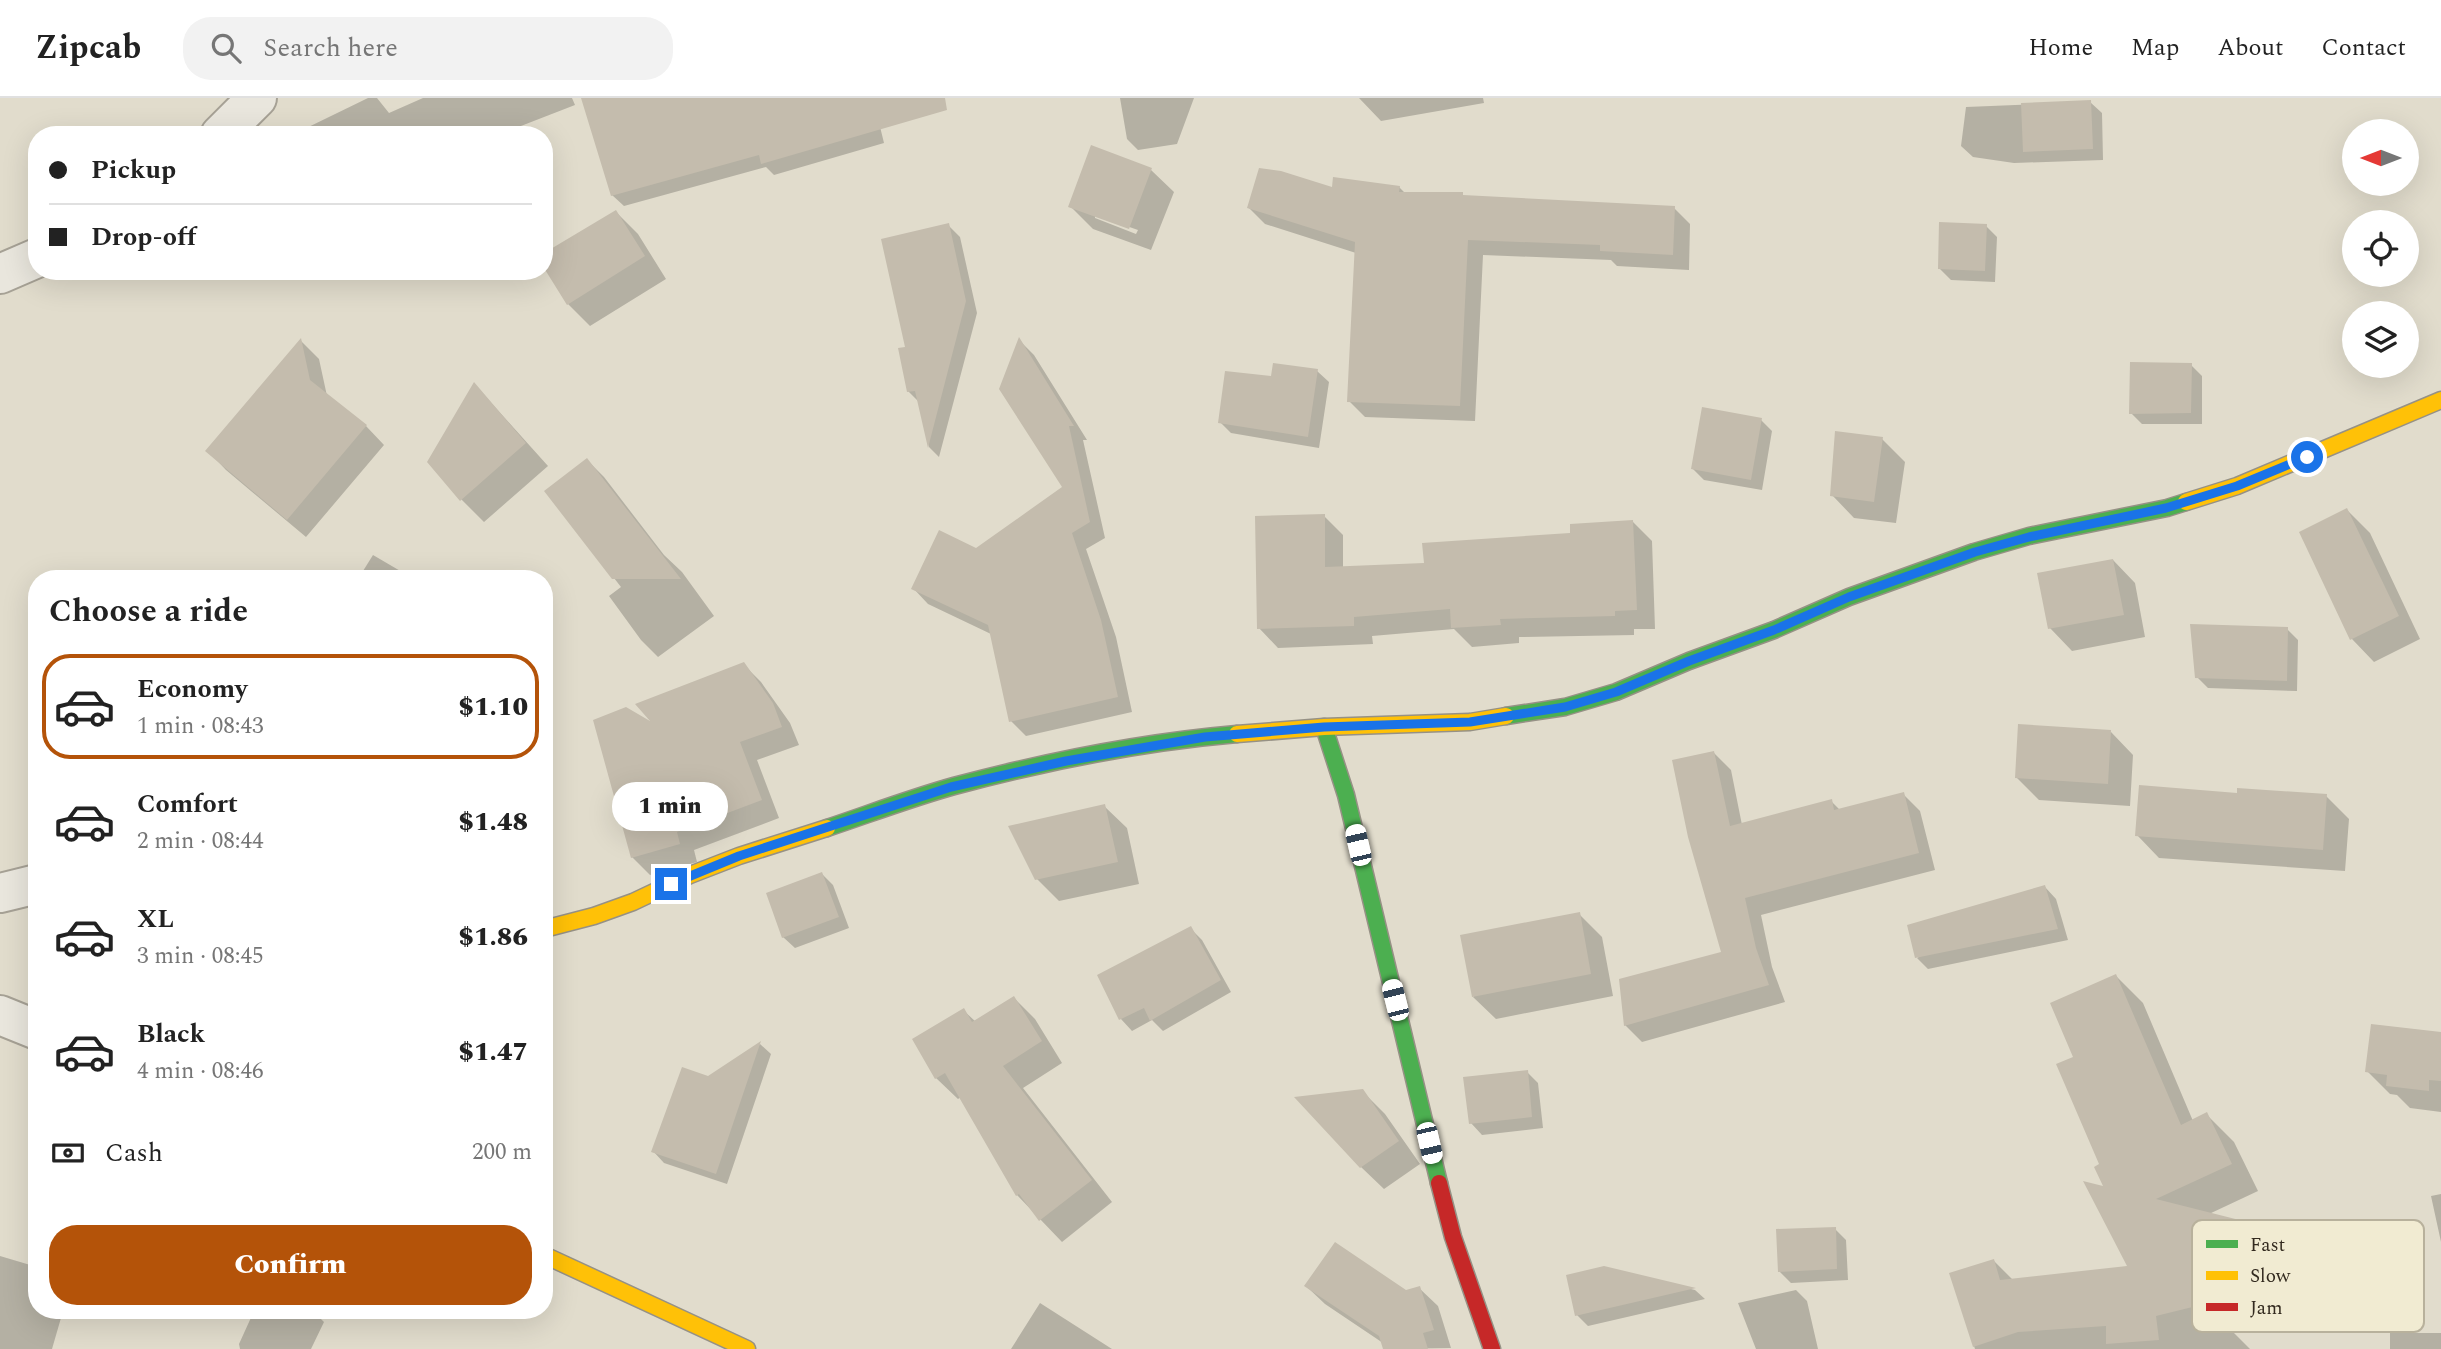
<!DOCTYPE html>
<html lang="en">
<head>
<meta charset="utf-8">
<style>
  :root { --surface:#fff; --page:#f2f2f2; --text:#222; --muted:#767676; --line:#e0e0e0; --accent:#b45309 }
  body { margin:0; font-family:Spectral,serif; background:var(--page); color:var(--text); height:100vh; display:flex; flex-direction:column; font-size:26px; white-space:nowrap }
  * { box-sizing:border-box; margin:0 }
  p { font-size:23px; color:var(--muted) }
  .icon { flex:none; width:38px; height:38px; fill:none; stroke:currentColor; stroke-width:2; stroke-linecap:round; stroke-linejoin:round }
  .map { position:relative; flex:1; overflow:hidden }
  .drawer { position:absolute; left:28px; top:472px; width:525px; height:749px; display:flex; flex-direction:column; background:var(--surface); border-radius:28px; box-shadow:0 7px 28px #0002 }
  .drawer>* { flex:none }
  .top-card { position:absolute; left:28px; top:28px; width:525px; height:154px; border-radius:28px; box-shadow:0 7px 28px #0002; display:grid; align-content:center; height:154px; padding:0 21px; background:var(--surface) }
  .needle { width:46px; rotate:270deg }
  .fabs { position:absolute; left:2342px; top:21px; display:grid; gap:14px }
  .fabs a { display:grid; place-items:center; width:77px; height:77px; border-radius:50%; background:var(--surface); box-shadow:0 7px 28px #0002; font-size:35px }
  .end { position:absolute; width:32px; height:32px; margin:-16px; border:9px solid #1a73e8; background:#fff; box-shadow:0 0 0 4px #fff }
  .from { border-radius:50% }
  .bubble { position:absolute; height:49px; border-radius:24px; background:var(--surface); box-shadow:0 7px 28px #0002; font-size:23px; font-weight:800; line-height:49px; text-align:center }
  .car { position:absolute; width:21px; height:42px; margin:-21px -10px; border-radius:9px; box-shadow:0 0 5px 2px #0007; background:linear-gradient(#fff 24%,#345 0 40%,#fff 0 76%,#345 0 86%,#fff 0) }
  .top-card b { display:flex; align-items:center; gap:24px; height:66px; font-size:26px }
  .top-card b+b { border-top:2px solid var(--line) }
  .top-card i { width:18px; height:18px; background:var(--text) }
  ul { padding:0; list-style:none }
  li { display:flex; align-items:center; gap:21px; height:105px; margin:0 14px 10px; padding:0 7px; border:4px solid transparent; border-radius:28px }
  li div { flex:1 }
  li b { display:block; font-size:26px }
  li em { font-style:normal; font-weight:800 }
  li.selected { border-color:var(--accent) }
  li>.icon { width:63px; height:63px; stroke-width:1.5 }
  h2 { padding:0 21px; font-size:32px; line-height:84px }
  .pay { display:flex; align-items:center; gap:18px; height:77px; padding:0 21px; font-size:26px }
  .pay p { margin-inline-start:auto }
  .cta { display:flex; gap:14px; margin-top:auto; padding:14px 21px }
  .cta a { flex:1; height:80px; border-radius:28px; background:var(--accent); color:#fff; font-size:28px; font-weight:800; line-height:80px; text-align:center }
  header { display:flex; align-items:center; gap:42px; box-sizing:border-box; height:98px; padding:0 35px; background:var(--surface); border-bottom:2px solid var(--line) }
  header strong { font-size:33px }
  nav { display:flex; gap:38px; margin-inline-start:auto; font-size:24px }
  .search { width:490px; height:63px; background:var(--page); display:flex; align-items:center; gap:18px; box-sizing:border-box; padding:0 24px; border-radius:28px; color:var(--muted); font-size:26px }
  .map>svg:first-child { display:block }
</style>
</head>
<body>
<header>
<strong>Zipcab</strong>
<div class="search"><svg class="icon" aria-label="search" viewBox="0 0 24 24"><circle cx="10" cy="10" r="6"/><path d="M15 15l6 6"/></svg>Search here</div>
<nav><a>Home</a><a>Map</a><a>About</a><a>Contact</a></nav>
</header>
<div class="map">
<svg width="2441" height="1251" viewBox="0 0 2441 1251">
  <rect width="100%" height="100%" fill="#e1dccc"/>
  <path fill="#0003" fill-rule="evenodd" d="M368 0H377L389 15 423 0H572L575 7 498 37H292Z
    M724 0H873L884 45 774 77 766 69 624 108 612 97Z
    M1120 0H1194L1177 46 1138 52 1127 41Z
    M1483 0 1484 5 1381 23 1359 0Z
    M2090 4 2102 15 2103 62 2014 65 1973 59 1961 48 1966 9Z
    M1151 72 1174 94 1151 152 1093 131 1070 108ZM1095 117 1138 132 1136 136 1095 120Z
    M1399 89 1406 96 1674 110 1690 126 1689 172 1617 168 1611 162 1483 157 1475 323 1365 319 1349 303 1356 155 1265 126 1249 110 1333 91Z
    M616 114 638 136 666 181 590 228 568 206Z
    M948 127 960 139 977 215 939 359 929 349 919 304 908 293 907 250Z
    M1986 128 1997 139 1995 184 1951 182 1940 171Z
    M1019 242 1034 257 1087 342H1083L1105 440 1086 451 1116 539 1132 614 1026 638 1011 623 991 536 928 506 913 490 976 452 1065 390Z
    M301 243 319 261 327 298 366 328 384 347 306 439 226 372 208 353Z
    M2191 267 2202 278V326H2142L2131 315Z
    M1317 273 1329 284 1319 350 1231 335 1220 324Z
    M475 287 548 368 484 424 461 401Z
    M1761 322 1772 333 1762 392 1704 382 1693 371Z
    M1882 341 1905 364 1896 425 1854 420 1832 397Z
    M587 362 604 379 664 457 682 474 714 518 658 559 641 542 609 498 621 489 547 394Z
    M2347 412 2370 435 2420 541 2374 564 2352 541 2301 435Z
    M1324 418 1343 437V470L1426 467 1633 424 1652 443 1655 531H1634V537L1519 539V545L1472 549 1454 531 1372 538 1373 546 1278 550 1259 530Z
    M373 457 414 481H358Z
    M2113 462 2135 485 2145 539 2072 553 2050 530Z
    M2287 531 2298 542 2297 593 2208 590 2197 579Z
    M743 566 761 584 790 625 799 647 757 662 779 720 694 752 697 764 650 777 632 759Z
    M2111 634 2133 657 2130 708 2039 702 2016 679Z
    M1714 655 1731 672 1742 727 1831 703 1840 712 1903 696 1920 713 1935 772 1761 817 1772 869 1785 904 1642 944 1625 927 1723 855Z
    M2239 696 2326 698 2349 721 2345 773 2159 760 2137 737Z
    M1104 708 1127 730 1139 786 1059 803 1037 781Z
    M822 776 833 787 849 830 795 850 783 839Z
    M2045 789 2056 801 2068 842 1928 871 1917 860Z
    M1579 816 1602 839 1613 898 1496 921 1473 899Z
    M1191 831 1202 842 1231 894 1163 933 1152 922 1132 933 1121 921 1099 878Z
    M2116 878 2143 905 2193 1023 2206 1016 2234 1044 2258 1093 2209 1116 2393 1163 2419 1189 2284 1221 2254 1213 2256 1228 2232 1233 2250 1251H1975L1951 1176 1994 1163 2013 1182 2130 1169 2107 1091 2076 960Z
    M1014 900 1035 921 1062 965 1023 990 1112 1104 1062 1144 1017 1097 961 999 958 1001 936 980 963 912 976 924Z
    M2441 936V1014L2410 1010 2397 997 2390 996 2367 973Z
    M760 946 771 956 727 1086 664 1065 653 1053 708 980Z
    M1527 974 1538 985 1543 1030 1482 1037 1471 1025Z
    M1362 993 1385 1016 1420 1066 1384 1091 1361 1069Z
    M2441 1096V1144L2431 1098Z
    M1835 1131 1846 1142 1848 1182 1791 1185 1779 1173Z
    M0 1158 37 1169V1213H63L52 1251H0Z
    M1604 1170 1695 1192 1705 1201 1588 1228 1577 1217Z
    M1306 1188 1406 1194 1419 1190 1438 1208 1451 1250 1385 1251 1383 1245 1325 1206Z
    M1796 1192 1807 1203 1818 1251H1756L1738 1205Z
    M1040 1205 1112 1251H1011Z
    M254 1213H313L324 1224 311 1251H240L239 1246Z
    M2390 1235H2441V1251H2390Z"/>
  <path fill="#c4bcad" d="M581 0H945L947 12 761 66 759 57 611 98Z
    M2091 2 2093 51 2023 54 2021 5Z
    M1091 47 1152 70 1129 131 1068 109Z
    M1259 70 1281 73 1332 89 1333 79 1400 88 1399 94H1463V97L1675 108 1673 157 1600 153V147L1468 142 1460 308 1347 304 1355 144 1247 110Z
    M616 112 645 158 567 207 544 170V155Z
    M1939 124 1987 126 1985 173 1938 171Z
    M949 125 966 203 928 350 915 293 907 294 898 250 905 249 881 141Z
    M1019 239 1074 328H1069L1090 424 1072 435 1101 522 1118 599 1009 624 988 527 911 491 939 432 976 450 1062 389 999 291Z
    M301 240 310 282 367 327 287 422 205 353Z
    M2130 264 2192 265 2191 315 2129 316Z
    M1273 265 1318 271 1308 339 1218 325 1225 273 1271 278Z
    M474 284 526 345 460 403 427 364Z
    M1702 309 1762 320 1751 382 1691 371Z
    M1835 333 1883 339 1874 404 1830 398Z
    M587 360 681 481H612L544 393Z
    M2347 410 2399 518 2350 542 2299 434Z
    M1325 416V469L1424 465 1422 445 1570 435V426L1633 422 1637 512 1615 513V518L1500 521 1501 527 1451 530 1450 511 1354 519V528L1257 531 1255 418Z
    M2113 461 2124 517 2048 531 2037 475Z
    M2190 526 2288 529 2287 583 2195 580Z
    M744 564 773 605 782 629 740 644 762 702 677 734 680 746 631 760 593 622 626 609 650 623 635 606Z
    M2018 626 2111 632 2108 686 2015 680Z
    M1714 653 1730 728 1832 701 1834 712 1904 694 1919 755 1745 800 1756 850 1769 887 1624 928 1619 881 1721 854 1688 739 1672 662Z
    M2139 687 2237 695V690L2327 696 2323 752 2135 738Z
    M1105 706 1118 764 1035 782 1008 728Z
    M822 774 839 819 782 840 766 795Z
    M2045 787 2058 831 1915 860 1907 827Z
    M1580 814 1591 876 1472 899 1460 837Z
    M1191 828 1221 882 1150 923 1144 910 1119 922 1097 877Z
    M2116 876 2181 1027 2207 1014 2232 1066 2156 1101 2394 1161 2256 1194 2227 1187 2229 1200 2156 1218 2159 1242 2106 1246V1228L2018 1234 1973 1249 1949 1175 1994 1161 2000 1182 2127 1168 2083 1083 2103 1088 2094 1069 2099 1066 2056 966 2073 959 2050 905Z
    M1014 898 1042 943 1003 968 1092 1082 1039 1123 1019 1096 1016 1098 945 975 935 981 912 941 964 910 972 924Z
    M2371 926 2441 934V983L2429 982V993L2386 988 2387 977 2365 974Z
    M761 943 716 1076 651 1054 682 969 708 978Z
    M1528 972 1532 1019 1469 1026 1463 979Z
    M1363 991 1399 1043 1360 1070 1294 999Z
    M1836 1129 1837 1171 1778 1174 1776 1131Z
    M1335 1144 1406 1192 1420 1188 1434 1232 1423 1235 1428 1251H1383L1379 1238 1304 1188Z
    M1604 1168 1696 1190 1575 1218 1566 1177Z"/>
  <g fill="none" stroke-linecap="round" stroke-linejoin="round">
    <defs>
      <path id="street" d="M220 37 257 0
        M0 176 37 160
        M0 795 37 786
        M0 917 37 932"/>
      <path id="fast" d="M1506 618 1565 609 1616 594 1689 563 1774 532 1849 499 1974 454 2029 438 2167 410 2186 404
        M1324 629 1346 697 1439 1085
        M827 730C869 716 911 700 954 688 1044 664 1144 644 1237 636"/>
      <path id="slow" d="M2186 404 2237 388 2441 302
        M1237 636 1324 629 1470 624 1506 618
        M544 831 594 818 633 804 690 777 739 758 827 730
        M544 1157 747 1251"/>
      <path id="jam" d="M1439 1085 1453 1139 1492 1251"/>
    </defs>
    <use href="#street" stroke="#a6a195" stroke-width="42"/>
    <use href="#fast" stroke="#969185" stroke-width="19"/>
    <use href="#slow" stroke="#969185" stroke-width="19"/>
    <use href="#jam" stroke="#969185" stroke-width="19"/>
    <use href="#street" stroke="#e9e6dd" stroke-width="38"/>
    <use href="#fast" stroke="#4caf50" stroke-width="16"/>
    <use href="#slow" stroke="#ffc107" stroke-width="16"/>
    <use href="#jam" stroke="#c62828" stroke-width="16"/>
  </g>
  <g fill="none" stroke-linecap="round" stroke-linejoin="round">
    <path stroke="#1a73e8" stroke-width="9" d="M671 786 739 758 951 689 1066 663 1205 639 1324 629 1470 624 1565 609 1616 594 1689 563 1774 532 1849 499 1975 454 2029 439 2166 410 2237 388 2307 359"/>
  </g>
  <rect x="2192" y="1122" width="232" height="112" rx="10" fill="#f1ebd2" stroke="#b8b19c" stroke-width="2"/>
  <rect x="2206" y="1142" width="32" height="8" fill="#4caf50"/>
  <rect x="2206" y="1173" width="32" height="9" fill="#ffc107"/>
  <rect x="2206" y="1205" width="32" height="8" fill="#c62828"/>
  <g font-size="19" fill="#332a1f">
    <text x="2250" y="1153">Fast</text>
    <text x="2250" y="1184">Slow</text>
    <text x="2250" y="1216">Jam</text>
  </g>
</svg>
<div class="fabs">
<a><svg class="needle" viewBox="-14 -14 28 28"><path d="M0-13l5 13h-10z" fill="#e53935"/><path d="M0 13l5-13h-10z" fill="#767676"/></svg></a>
<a><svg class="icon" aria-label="locate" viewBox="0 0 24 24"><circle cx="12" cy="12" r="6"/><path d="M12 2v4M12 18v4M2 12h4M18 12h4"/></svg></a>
<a><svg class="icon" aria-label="layers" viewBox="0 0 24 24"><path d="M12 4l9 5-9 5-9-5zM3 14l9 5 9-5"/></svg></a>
</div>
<i class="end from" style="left:2307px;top:359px"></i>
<i class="end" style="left:671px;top:786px"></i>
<div class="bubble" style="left:612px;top:684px;width:116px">1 min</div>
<i class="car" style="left:1358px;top:747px;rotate:347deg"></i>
<i class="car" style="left:1395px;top:902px;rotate:346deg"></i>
<i class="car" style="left:1429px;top:1045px;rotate:167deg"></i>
<div class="top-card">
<b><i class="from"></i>Pickup</b>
<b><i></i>Drop-off</b>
</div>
<section class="drawer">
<h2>Choose a ride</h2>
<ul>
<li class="selected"><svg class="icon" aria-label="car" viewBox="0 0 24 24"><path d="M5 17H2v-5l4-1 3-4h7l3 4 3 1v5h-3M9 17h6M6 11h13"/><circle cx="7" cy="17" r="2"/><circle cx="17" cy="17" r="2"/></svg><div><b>Economy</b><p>1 min · 08:43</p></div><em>$1.10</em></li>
<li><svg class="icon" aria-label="car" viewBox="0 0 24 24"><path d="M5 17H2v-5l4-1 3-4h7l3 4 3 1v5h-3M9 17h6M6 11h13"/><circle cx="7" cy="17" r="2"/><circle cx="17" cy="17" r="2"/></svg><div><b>Comfort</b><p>2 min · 08:44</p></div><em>$1.48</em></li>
<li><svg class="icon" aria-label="car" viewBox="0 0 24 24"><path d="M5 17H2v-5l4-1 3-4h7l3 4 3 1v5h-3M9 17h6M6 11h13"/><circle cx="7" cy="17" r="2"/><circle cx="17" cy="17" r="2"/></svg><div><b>XL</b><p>3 min · 08:45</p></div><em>$1.86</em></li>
<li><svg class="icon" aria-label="car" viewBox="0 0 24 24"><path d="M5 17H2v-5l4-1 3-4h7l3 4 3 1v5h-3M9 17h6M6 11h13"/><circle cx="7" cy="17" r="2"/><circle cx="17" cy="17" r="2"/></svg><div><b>Black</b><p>4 min · 08:46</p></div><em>$1.47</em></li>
</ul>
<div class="pay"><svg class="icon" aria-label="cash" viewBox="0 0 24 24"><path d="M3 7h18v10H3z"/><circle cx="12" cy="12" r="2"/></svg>Cash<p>200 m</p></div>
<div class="cta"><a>Confirm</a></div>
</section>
</div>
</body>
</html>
